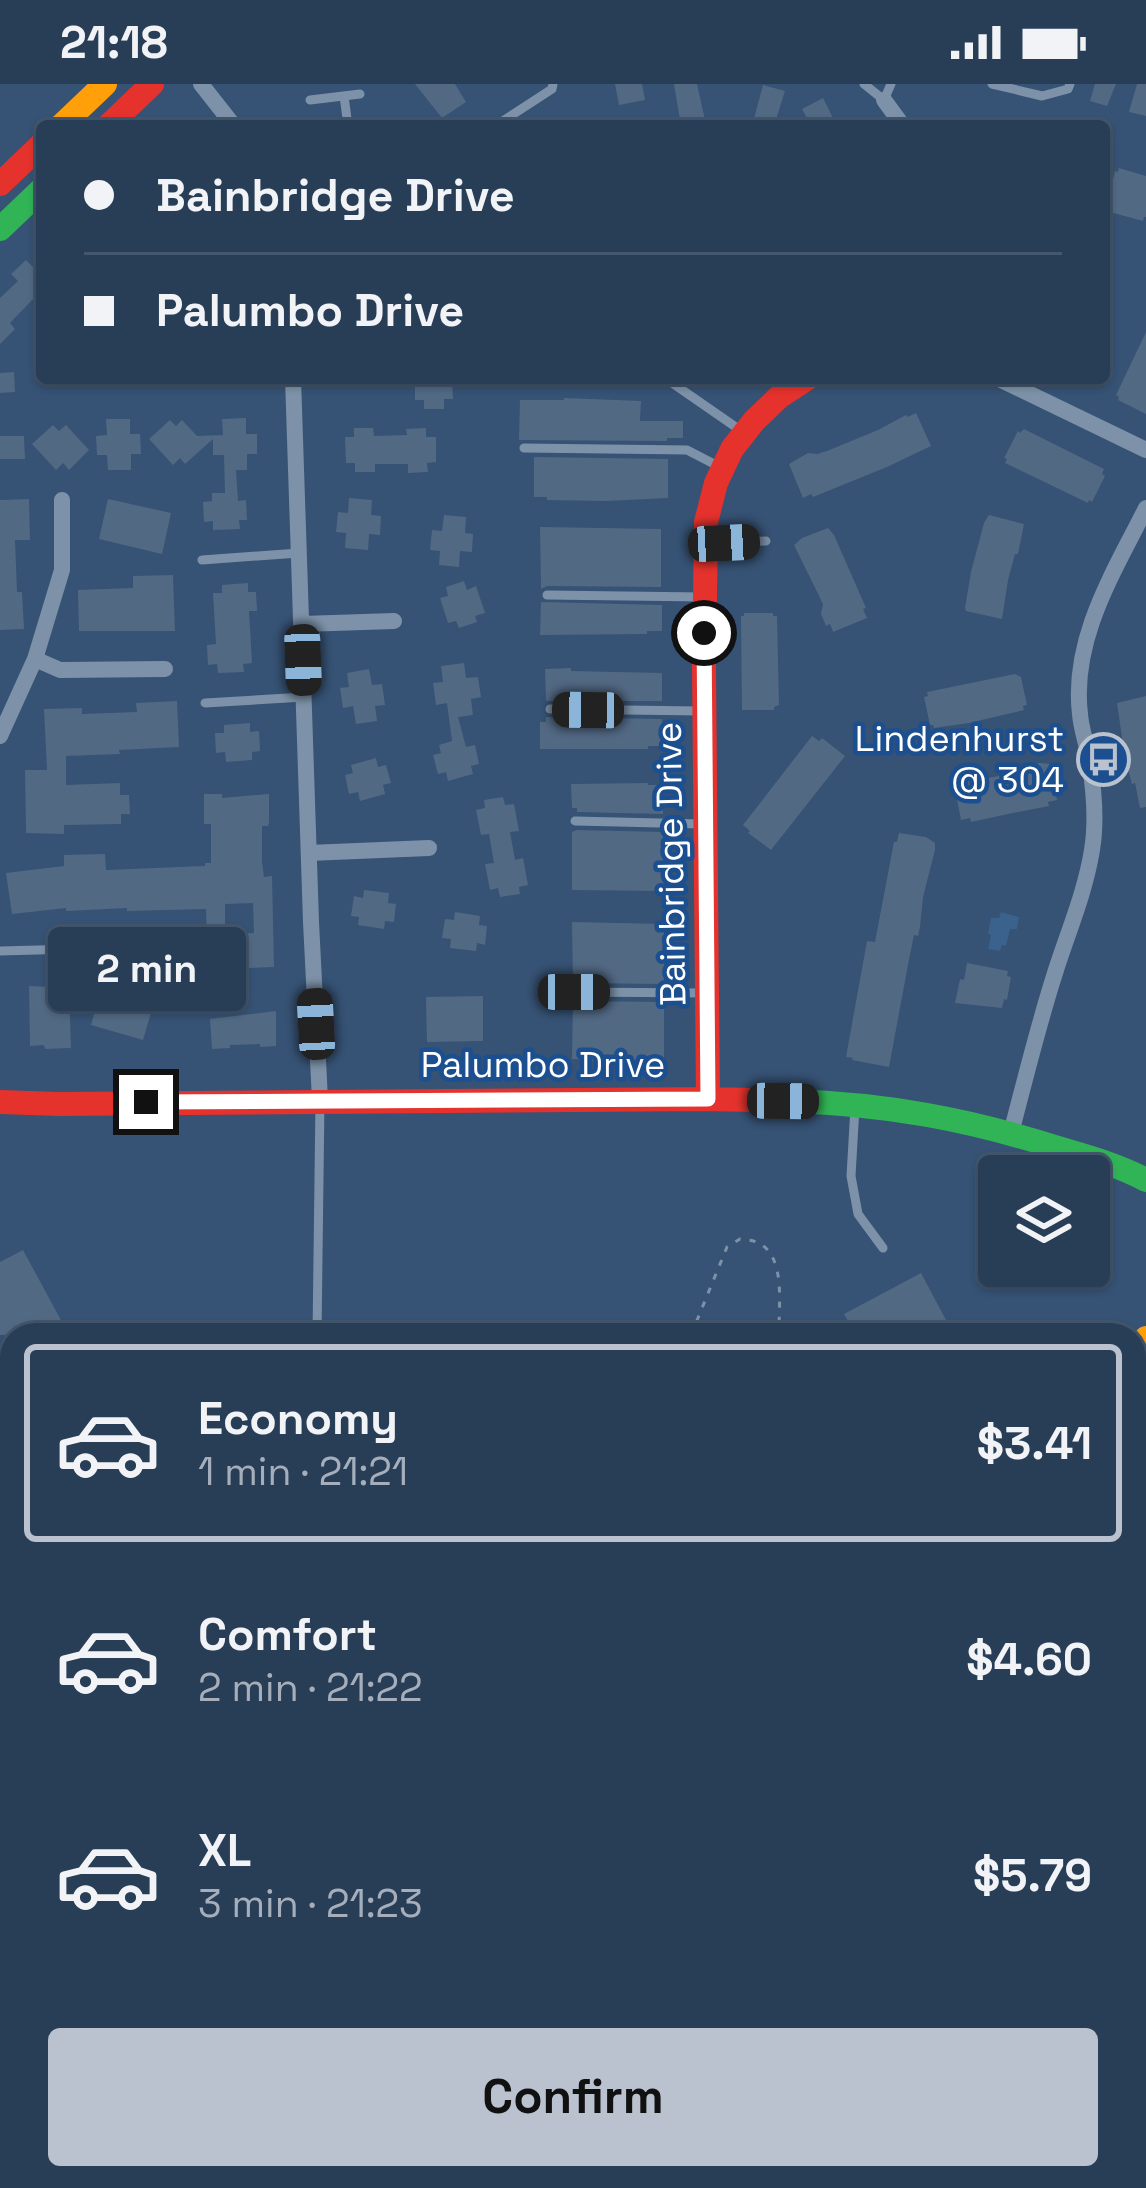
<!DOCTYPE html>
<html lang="en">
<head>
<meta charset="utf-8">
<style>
  :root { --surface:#283e57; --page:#344961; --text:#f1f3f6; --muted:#a5aeba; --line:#44576d; --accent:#b9c2ce }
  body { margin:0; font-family:"Space Grotesk",sans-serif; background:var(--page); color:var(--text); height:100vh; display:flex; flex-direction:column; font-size:45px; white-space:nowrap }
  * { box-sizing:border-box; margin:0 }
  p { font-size:39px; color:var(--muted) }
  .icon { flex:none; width:66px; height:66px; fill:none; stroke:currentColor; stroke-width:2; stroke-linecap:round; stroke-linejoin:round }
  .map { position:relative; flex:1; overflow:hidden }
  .details { position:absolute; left:0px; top:1239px; width:1146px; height:867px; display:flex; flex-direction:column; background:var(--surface); border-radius:36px 36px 0 0; box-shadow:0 3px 9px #0004,0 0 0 3px var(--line) }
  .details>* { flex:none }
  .top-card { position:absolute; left:36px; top:36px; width:1074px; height:264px; border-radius:12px; box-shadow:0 3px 9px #0004,0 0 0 3px var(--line); display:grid; align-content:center; height:264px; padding:0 48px; background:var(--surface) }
  .controls { position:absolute; left:978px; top:1071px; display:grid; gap:24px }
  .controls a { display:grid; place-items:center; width:132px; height:132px; border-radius:12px; background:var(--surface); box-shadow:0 3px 9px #0004,0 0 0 3px var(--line); font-size:60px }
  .end { position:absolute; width:54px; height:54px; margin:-27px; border:15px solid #fff; background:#111; box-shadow:0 0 0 6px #111 }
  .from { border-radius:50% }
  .bubble { position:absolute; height:84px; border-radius:12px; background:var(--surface); box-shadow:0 3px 9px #0004,0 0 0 3px var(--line); font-size:39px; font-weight:600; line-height:84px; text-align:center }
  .car { position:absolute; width:36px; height:72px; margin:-36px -18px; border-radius:15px; box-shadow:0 0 9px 3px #0007; background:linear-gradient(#222 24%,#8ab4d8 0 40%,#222 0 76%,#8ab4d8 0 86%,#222 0) }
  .top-card b { display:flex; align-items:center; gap:42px; height:114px; font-size:45px }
  .top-card b+b { border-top:3px solid var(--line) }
  .top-card i { width:30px; height:30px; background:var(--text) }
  ul { padding:21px 0 0; list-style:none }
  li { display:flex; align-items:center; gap:36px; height:198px; margin:0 24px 18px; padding:0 24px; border:6px solid transparent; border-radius:12px }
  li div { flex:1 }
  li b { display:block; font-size:45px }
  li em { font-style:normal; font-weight:600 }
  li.active { border-color:var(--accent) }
  li>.icon { width:108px; height:108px; stroke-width:1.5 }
  .cta { display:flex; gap:24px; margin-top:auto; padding:24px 48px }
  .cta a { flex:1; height:138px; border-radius:12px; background:var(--accent); color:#111; font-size:48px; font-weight:600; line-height:138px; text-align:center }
  .status { display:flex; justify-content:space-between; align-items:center; height:84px; padding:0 60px; background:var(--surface); direction:ltr }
  .status svg { height:33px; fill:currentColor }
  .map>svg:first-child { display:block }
</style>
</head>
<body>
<div class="status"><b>21:18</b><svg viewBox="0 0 49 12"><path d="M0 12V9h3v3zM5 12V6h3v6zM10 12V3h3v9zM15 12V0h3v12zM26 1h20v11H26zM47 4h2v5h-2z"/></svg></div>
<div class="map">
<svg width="1146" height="2104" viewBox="0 0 1146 2104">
  <rect width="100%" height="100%" fill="#365274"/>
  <path fill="#3b618d" d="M1001 828 1019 833 1017 845H1010L1006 862 1002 861 1000 867 988 865 991 851 988 850 991 834H999Z"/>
  <path fill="#526984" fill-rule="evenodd" d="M415 0H455L466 18 442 34Z
    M615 0H642L645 16 619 21Z
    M674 0H697L705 36 704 42H681Z
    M1095 0H1116L1107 22 1090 17Z
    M1137 0H1146V32L1129 28Z
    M763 1 785 7 774 42H752Z
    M823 14 837 42H811L802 25Z
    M1119 84 1146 92V133H1144L1143 137 1106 127 1115 87 1118 88Z
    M42 175V222L34 214 10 239 15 245 0 260V214L18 197 11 190 26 176 33 183Z
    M1146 248V330L1118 316 1119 313 1116 311Z
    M14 288 15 308 0 309V289Z
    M415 294H452L453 315H444V325H424V316H415Z
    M564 314 641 317 640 337H683V354H667V357L519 356 520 316H564Z
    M916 329 931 362 887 383 813 413 811 410 803 414 789 380 808 369 817 370 827 367 878 346 906 331 908 333Z
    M246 334V350H257V370H247V386H236L238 417 246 416 247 436H239L240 445 213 446V437L204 438 203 418 212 417V409H225L224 371H213V355L185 380 180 374 173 381 149 355 170 336 176 342 182 336 197 352 223 351 222 335Z
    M106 335H130V350H140L141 370H131V386H108L107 371H97L96 352 107 351Z
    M53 341 59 347 66 341 89 366 69 386 63 379 56 386 32 360Z
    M354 344H373L374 352 407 351 406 345 426 344V353H436V378L427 379 428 388 408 389V380H375V388H355V379H346L345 353H354Z
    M1024 345 1104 385 1102 390 1105 392 1092 418 1089 416 1088 419 1005 379 1007 375 1004 374 1018 347 1020 349Z
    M0 352H24L25 375H0Z
    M534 373 668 375V414L606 417 547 416V413H534Z
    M349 414 372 416 371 431 381 432 380 451 369 450 368 466 345 464 346 449 336 448 338 428 348 429Z
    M29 415 30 456H15L17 508H22L24 545 0 546V416Z
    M108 415 171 429 162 470 99 455Z
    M444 431 466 433 465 449 473 450 472 468 460 467 459 483 439 481 440 467 430 466 432 446 442 447Z
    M989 431 1024 440 1018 470H1015L1008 496 1002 535 966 527 965 524 971 488 984 439Z
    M540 443 661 445V503L547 502 541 505Z
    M828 444 834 451 866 524 863 525 867 534 833 548 830 540 826 542 821 530 823 520 794 461 802 454Z
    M173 491 175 547H79L78 506 133 504V492Z
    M464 497 467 506 476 502 485 529 475 532 477 538 459 544 456 537 448 539 440 514 448 512 446 503Z
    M248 499V508H256L257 527H249L252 579 243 580 244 588 218 589 217 580 208 581 207 561 216 560 213 509H222V501Z
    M541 518 662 521V547H647V550L540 551Z
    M744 529H773V532H777L779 621 774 623V626H742L741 532H744Z
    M464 579 466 594 478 593 481 613 471 615 473 631 458 633 466 663 475 661 479 680 471 682 473 690 448 697 446 688 438 690 433 671 441 669 439 661 452 657 447 619 436 621 433 599 443 598 441 582Z
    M571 584V587L662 589V617H546L545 585Z
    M369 585 372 601 382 600 385 621 375 622 377 637 356 640 353 622 343 624 340 604 349 603 347 589Z
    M1015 590 1021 593 1027 621 1023 622 1024 626 969 639 934 644 933 641H930L924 613 928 612 927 608Z
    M1146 612V723L1140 724 1135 699 1132 700 1125 674 1117 619Z
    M177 617 179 663 119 666 120 670 66 672V701L120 699V711H129L130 730H121V740L64 741V750L26 749 25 686H47L44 625 82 624V630L137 628 136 619Z
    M546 633 662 635V662H648V665H540V638H546Z
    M250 639V648L259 647 260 667 252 668V676L226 678 225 668 216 669 215 649H224V641Z
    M812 652 819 657 822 654 845 672 771 766 748 749 750 747 743 741Z
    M376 674 378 683 386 681 391 699 383 701 385 710 360 717 358 708 349 710 345 691 353 689 351 681Z
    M1040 679 1050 680 1057 716 1048 718 1049 722 1008 730 971 738 970 734 961 736 954 700 977 693 983 695 1019 688V685L1024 683Z
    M648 699V701H662L663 730 577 728V724H572L571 700Z
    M204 710H222V714L269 710V739L268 742H262V778L264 793 272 792 274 883 223 885 210 884V877L185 878 186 896 160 898 143 956 91 941 102 901 149 914 146 858 207 855 206 825 127 827V824L66 827V824L12 830 6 789 64 782V771L105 770 106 786 205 782V779H211V740H204ZM253 819 254 849 225 850V820Z
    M503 713 505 721 514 720 519 747 510 748 515 776 523 774 528 801 519 803 520 810 500 813 498 804 490 806 485 780 494 779 489 750 481 751 476 726 485 724 484 716Z
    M577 746 663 748 664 807 572 806V748Z
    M899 749 926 753 935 759V766L923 813 920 843 918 852 914 851 908 881 889 983 852 976 853 974 846 973 867 857 875 858 894 758H897Z
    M364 806 389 809 388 819 396 820 394 838 385 837 384 845 358 841 359 833 351 832 354 812 363 814Z
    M455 828 480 832 479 841 487 842 485 861 477 859 476 867 450 864 451 855 442 854 445 835 454 836Z
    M572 838 664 840V900L573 899Z
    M967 879 1008 887 1007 892 1011 893 1007 916 1004 915 1002 924 955 919 960 895 964 896Z
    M29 902 69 904 71 964 45 965 44 961 30 962Z
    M483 912V957L427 958 426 913Z
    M573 917 664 918V977H588V975H572Z
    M276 927V962L260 963V960L230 961V964L212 965 210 935Z
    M23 1166 69 1251H0V1178Z
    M921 1189 954 1251H856L844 1230Z"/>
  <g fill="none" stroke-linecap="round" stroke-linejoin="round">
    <path stroke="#7d92a8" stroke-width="3" stroke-dasharray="6 9" stroke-linecap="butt" d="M691 1251 727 1163 740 1155C746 1156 753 1156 759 1159 787 1174 778 1225 779 1251
      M848 2094 867 2104
      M891 2104 899 2094"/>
    <path stroke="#7d92a8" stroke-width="9" d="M864 0 884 16 891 0
      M992 0 1042 12 1068 5 1070 0
      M344 12 348 42
      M310 16 360 10
      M495 42 552 5 553 0
      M665 294 740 346
      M524 364 687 366 718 382
      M711 460 766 457
      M202 476 299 469
      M547 511 703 513
      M205 619 304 613
      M550 625 700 627
      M575 737 701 740
      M0 867 113 864
      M574 908 707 909
      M855 1023 851 1092 858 1130 883 1164
      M317 1251 320 1016
      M0 1465 12 1454
      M0 1541 12 1531
      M0 1567 12 1578
      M0 1867 12 1871
      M166 2104 168 2094
      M288 2104 290 2094
      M593 2104 597 2094"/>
    <path stroke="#7d92a8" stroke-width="16" d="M201 0 234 42
      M884 16 903 42
      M293 294 311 838 320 1016
      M997 294 1146 366
      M302 540 394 537
      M35 575 60 586 165 585
      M0 652 35 575 62 486V416
      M309 769 429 764
      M1011 1049C1025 996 1038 942 1055 889 1068 848 1085 809 1092 766 1097 736 1094 705 1089 675 1087 660 1081 645 1080 630 1071 555 1114 488 1146 424"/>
    <path stroke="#30b455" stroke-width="24" d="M0 145 42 105
      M791 1017C885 1020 968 1035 1058 1064 1088 1073 1118 1081 1146 1096"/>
    <path stroke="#ff9f0a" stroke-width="24" d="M61 42 105 0
      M1134 1303 1146 1254
      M375 2094 411 2104
      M938 2104 940 2094"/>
    <path stroke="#e5322d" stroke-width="24" d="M108 42 152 0
      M0 100 42 60
      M708 1015 704 586 706 438 716 399 732 365 754 337 779 313 808 294
      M0 1018 59 1020 708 1015 791 1017
      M0 1984 12 1988"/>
  </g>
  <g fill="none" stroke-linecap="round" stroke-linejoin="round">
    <path stroke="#fff" stroke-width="15" d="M146 1018 708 1015 704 549"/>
  </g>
  <defs>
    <symbol id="bus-ring" viewBox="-11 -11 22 22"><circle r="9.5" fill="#1b4f8f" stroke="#b9c2ce" stroke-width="1.5"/><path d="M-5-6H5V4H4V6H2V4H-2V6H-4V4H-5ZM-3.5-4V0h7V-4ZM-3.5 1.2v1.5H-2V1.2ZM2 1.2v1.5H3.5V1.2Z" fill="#b9c2ce"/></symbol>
  </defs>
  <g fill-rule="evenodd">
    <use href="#bus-ring" x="1074" y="646" width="59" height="59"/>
  </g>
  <g text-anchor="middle" stroke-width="9" stroke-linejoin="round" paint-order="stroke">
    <g font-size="36" fill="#fff" stroke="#1b4f8f" text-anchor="end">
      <text x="1064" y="667">Lindenhurst<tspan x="1064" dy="41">@ 304</tspan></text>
    </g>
    <g font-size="36" fill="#fff" stroke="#1b4f8f">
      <text transform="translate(670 780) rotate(-91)" y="13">Bainbridge Drive</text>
      <text x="543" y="993">Palumbo Drive</text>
    </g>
  </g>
</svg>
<div class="controls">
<a><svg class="icon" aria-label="layers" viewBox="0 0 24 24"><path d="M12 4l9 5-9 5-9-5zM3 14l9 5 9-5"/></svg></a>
</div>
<i class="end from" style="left:704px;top:549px"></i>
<i class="end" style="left:146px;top:1018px"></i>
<div class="bubble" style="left:48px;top:843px;width:198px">2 min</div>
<i class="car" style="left:724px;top:459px;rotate:87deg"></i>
<i class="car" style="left:303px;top:576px;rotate:178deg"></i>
<i class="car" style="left:588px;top:626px;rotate:271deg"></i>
<i class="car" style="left:574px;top:908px;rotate:90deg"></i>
<i class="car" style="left:316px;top:940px;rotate:357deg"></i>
<i class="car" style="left:783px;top:1017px;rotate:91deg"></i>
<div class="top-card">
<b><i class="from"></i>Bainbridge Drive</b>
<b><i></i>Palumbo Drive</b>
</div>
<section class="details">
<ul>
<li class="active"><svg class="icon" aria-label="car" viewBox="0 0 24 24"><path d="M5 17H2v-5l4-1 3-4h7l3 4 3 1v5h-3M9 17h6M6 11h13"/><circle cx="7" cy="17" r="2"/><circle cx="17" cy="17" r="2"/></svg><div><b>Economy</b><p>1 min · 21:21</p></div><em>$3.41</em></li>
<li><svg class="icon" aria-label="car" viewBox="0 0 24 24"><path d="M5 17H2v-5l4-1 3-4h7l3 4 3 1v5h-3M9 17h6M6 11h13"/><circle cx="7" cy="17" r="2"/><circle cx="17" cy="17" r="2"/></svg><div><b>Comfort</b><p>2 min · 21:22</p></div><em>$4.60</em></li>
<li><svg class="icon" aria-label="car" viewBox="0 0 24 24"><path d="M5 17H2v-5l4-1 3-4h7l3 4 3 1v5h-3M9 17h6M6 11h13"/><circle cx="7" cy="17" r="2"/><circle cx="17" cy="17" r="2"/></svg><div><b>XL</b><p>3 min · 21:23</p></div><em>$5.79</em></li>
</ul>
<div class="cta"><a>Confirm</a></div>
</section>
</div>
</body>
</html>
